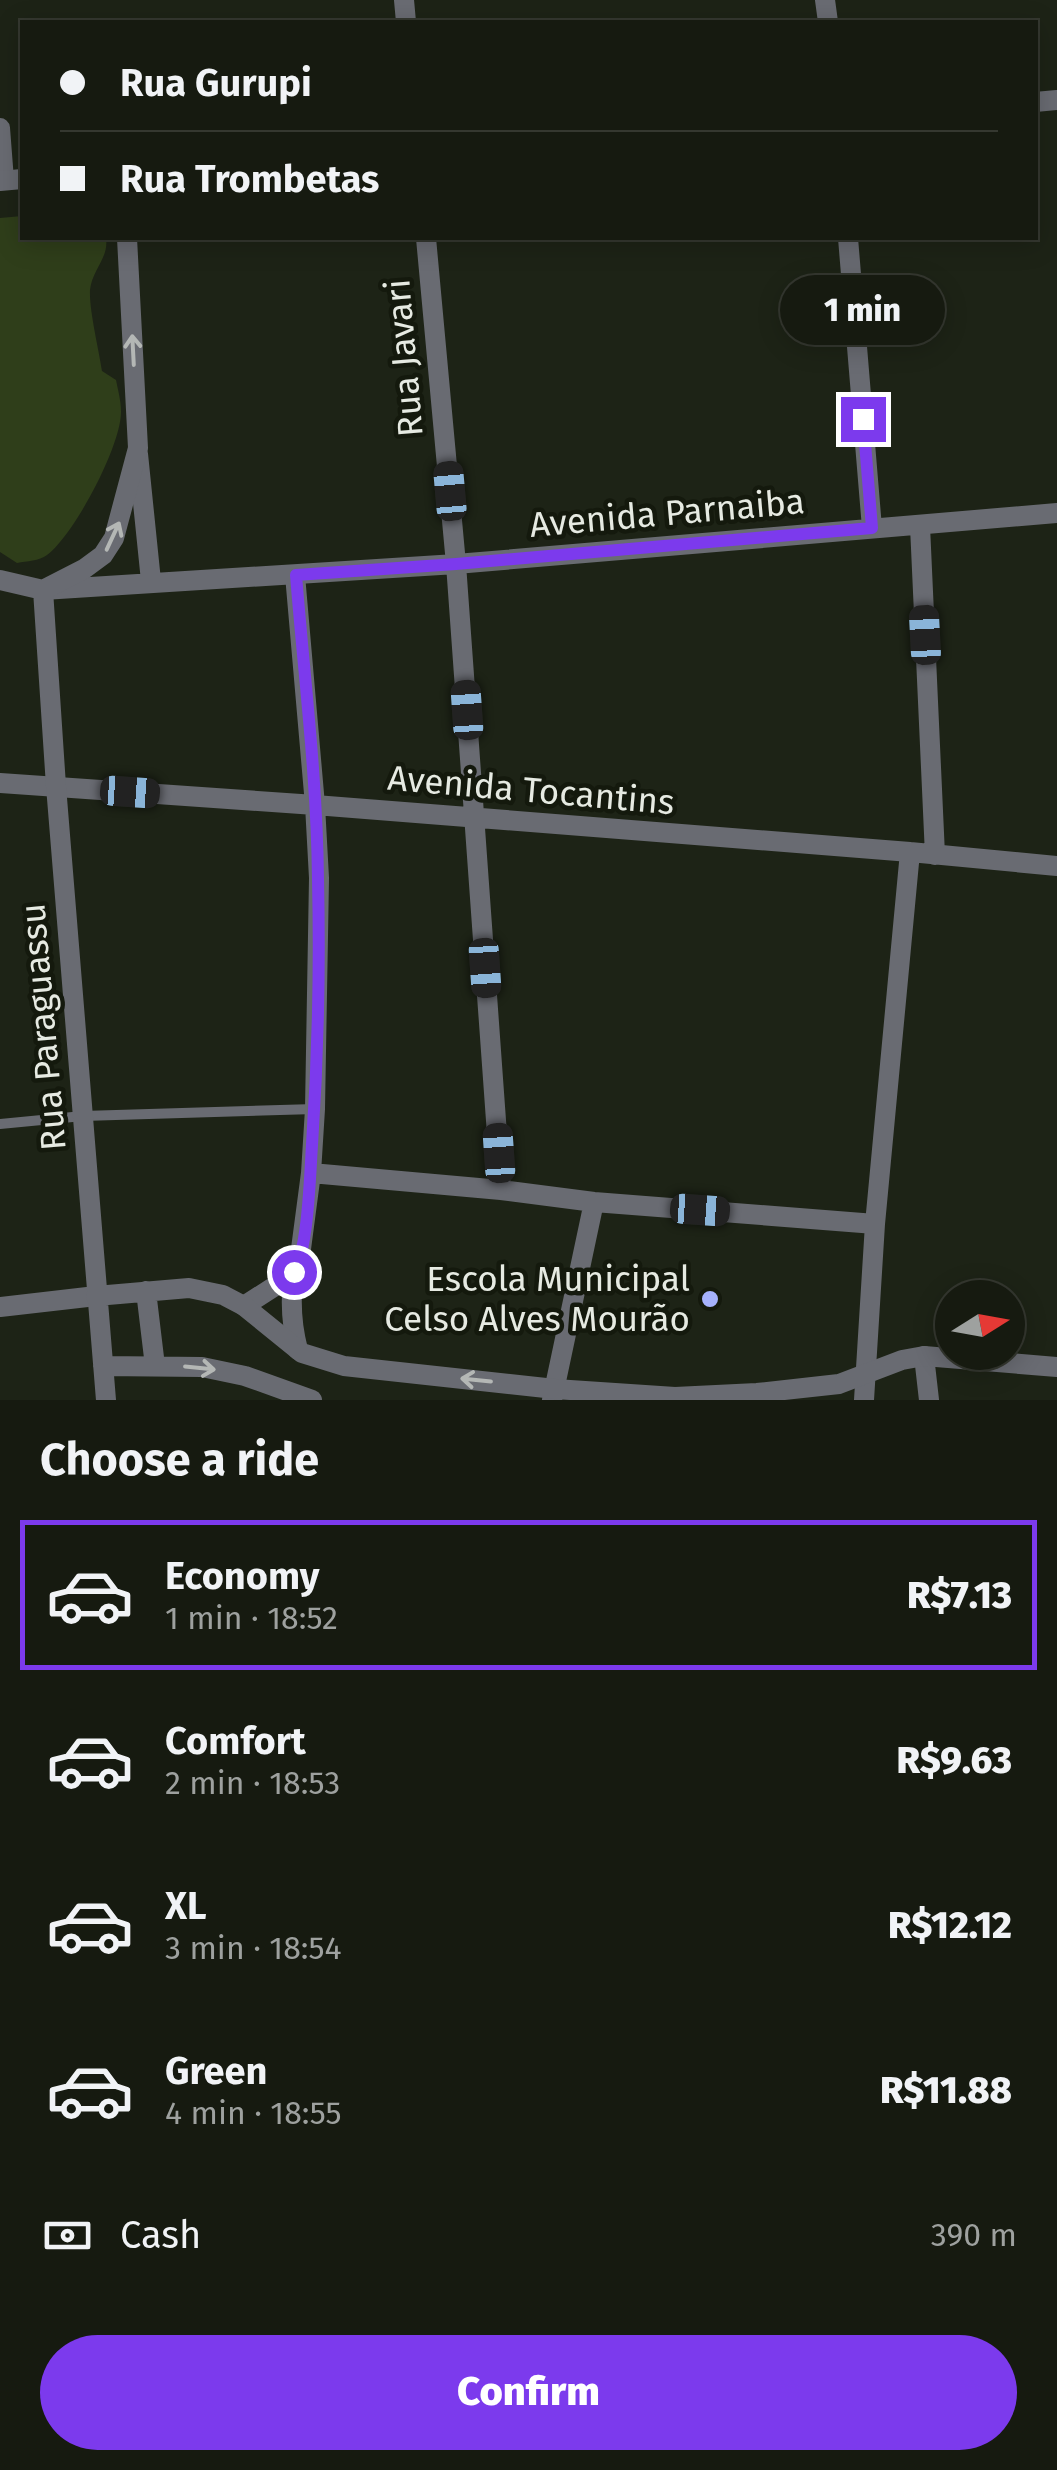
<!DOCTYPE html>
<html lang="en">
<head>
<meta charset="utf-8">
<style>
  :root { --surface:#161a10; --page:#1f2319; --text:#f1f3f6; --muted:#9ea19f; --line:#353830; --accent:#7c3aed }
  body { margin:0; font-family:"Fira Sans",sans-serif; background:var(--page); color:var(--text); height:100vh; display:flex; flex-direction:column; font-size:38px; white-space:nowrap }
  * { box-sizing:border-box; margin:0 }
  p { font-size:32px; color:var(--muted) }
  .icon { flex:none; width:55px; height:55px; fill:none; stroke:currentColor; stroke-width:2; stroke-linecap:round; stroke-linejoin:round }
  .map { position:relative; height:1400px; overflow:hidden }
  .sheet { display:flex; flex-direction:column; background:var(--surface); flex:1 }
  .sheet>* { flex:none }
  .guide { position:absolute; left:20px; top:20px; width:1018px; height:220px; border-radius:0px; box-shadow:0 5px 25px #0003,0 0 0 2px var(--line); display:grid; align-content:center; height:220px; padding:0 40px; background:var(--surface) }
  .needle { width:65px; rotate:79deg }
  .fabs { position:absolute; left:935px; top:1280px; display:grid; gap:20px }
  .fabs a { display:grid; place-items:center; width:90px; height:90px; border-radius:50%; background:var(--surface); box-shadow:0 5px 25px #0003,0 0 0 2px var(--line); font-size:50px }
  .end { position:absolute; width:45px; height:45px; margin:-22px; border:12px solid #7c3aed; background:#fff; box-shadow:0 0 0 5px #fff }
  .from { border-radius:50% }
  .bubble { position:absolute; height:70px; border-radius:35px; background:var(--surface); box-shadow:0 5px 25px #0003,0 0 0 2px var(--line); font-size:32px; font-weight:800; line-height:70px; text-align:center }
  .car { position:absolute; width:30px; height:60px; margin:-30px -15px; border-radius:12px; box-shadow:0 0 8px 2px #0007; background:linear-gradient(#222 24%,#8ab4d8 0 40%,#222 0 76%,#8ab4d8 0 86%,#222 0) }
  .guide b { display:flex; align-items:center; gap:35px; height:95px; font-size:38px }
  .guide b+b { border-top:2px solid var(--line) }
  .guide i { width:25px; height:25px; background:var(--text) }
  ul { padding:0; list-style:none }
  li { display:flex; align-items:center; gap:30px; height:150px; margin:0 20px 15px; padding:0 20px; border:5px solid transparent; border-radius:0px }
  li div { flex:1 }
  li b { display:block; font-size:38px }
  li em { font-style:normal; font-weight:800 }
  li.active { border-color:var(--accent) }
  li>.icon { width:90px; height:90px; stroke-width:1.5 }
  h2 { padding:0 40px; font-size:45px; line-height:120px }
  .pay { display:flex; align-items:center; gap:25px; height:110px; padding:0 40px; font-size:38px }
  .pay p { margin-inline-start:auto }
  .action { display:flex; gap:20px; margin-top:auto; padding:20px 40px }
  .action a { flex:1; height:115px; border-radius:60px; background:var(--accent); color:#fff; font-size:40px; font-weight:800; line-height:115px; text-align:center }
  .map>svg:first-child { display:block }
</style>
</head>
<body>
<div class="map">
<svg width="1057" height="1400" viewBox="0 0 1057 1400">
  <rect width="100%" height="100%" fill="#1d2316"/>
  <path fill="#2f3e1a" d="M22 216V238H106C109 258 92 270 90 290 89 310 99 350 102 371L116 380C118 390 121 401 121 411 122 445 74 535 47 555 39 561 27 561 17 563L0 552V218Z"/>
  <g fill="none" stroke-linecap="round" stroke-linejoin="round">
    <path stroke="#696b72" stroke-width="10" d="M0 1124 83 1116 315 1109"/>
    <path stroke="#696b72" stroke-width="20" d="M404 0 406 22
      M825 0 828 22
      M1035 102 1057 100
      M0 128 4 180
      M426 238 456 564 501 1190
      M848 238 872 528
      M138 454 151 581
      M920 526 935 855
      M43 590 456 564 1057 513
      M0 783 315 805 910 852 1057 866
      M311 1173 501 1190 594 1202 875 1224
      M294 1273C290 1299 291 1323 298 1350
      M244 1306 289 1277 299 1264 311 1173 315 1109 319 878 315 805 295 575
      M0 1307 96 1296
      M924 1356 929 1400
      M552 1400 594 1202
      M864 1400 875 1224 910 852"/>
    <path stroke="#696b72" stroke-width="20" d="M0 181 22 179
      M0 580 43 590 84 569 103 555 114 538 138 448 127 238
      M43 590 56 786 106 1400
      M146 1291 155 1366
      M96 1296 189 1288 223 1295 244 1306 302 1353 344 1366 555 1389 675 1397 757 1393 839 1384 902 1360 924 1356 1057 1367
      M103 1366 202 1367 245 1376 312 1400"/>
  </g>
  <defs><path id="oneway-shaft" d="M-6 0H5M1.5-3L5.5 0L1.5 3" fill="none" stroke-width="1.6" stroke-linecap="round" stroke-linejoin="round" transform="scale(2.5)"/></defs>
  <g stroke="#b4b7b5">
    <use href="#oneway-shaft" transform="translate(133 350) rotate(-93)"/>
    <use href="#oneway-shaft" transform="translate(113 536) rotate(-65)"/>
    <use href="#oneway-shaft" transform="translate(200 1368) rotate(6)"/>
    <use href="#oneway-shaft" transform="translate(476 1380) rotate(-174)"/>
  </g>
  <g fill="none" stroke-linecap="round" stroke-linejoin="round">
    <path stroke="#7c3aed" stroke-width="12" d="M294 1272C308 1250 310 1175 312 1145 318 1057 320 967 318 879 317 777 304 676 296 575L456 564 872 528 863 419"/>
  </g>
  <circle fill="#a5b1fc" stroke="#14190d" stroke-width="4" cx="710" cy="1299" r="10"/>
  <g text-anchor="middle" stroke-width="9" stroke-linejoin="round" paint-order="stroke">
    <g font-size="35" fill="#e6eae2" stroke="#14190d">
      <text transform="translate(404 358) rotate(-95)" y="12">Rua Javari</text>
      <text transform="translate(667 513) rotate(-5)" y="12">Avenida Parnaiba</text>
      <text transform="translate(531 790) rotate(5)" y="12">Avenida Tocantins</text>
      <text transform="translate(43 1027) rotate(-95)" y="12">Rua Paraguassu</text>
    </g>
    <g font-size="35" fill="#e6eae2" stroke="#14190d" text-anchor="end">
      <text x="690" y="1291">Escola Municipal<tspan x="690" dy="40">Celso Alves Mourão</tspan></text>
    </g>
  </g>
</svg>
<div class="fabs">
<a><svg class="needle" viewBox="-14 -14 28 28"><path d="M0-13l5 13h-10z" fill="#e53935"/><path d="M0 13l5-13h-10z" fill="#9ea19f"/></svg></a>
</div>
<i class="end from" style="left:294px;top:1272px"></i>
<i class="end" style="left:863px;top:419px"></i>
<div class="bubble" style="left:780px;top:275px;width:165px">1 min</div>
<i class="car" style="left:450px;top:491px;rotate:355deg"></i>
<i class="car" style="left:925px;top:635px;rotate:357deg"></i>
<i class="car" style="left:467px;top:710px;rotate:356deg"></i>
<i class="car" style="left:130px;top:792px;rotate:94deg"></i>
<i class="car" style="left:485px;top:968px;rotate:176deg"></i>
<i class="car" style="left:499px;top:1153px;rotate:356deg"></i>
<i class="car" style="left:700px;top:1210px;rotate:94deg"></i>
<div class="guide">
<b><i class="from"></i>Rua Gurupi</b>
<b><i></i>Rua Trombetas</b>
</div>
</div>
<section class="sheet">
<h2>Choose a ride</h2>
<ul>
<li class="active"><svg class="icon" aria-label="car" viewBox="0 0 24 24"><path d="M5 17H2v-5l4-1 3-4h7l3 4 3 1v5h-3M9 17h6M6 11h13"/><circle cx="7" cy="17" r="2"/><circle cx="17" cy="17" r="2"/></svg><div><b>Economy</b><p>1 min · 18:52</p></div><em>R$7.13</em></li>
<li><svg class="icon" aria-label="car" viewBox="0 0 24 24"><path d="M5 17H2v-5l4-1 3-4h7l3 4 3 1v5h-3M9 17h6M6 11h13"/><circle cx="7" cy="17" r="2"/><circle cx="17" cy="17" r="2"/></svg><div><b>Comfort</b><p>2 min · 18:53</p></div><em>R$9.63</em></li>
<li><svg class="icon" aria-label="car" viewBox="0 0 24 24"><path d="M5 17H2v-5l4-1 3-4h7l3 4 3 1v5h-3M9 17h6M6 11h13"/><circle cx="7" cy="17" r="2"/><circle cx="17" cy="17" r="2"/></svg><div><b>XL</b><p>3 min · 18:54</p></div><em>R$12.12</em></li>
<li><svg class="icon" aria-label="car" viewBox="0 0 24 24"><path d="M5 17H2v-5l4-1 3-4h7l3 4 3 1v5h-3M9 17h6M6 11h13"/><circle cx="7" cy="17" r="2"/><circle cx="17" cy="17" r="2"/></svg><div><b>Green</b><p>4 min · 18:55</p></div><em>R$11.88</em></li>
</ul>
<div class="pay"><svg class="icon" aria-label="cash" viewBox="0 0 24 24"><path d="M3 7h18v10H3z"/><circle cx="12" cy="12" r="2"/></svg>Cash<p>390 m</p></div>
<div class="action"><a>Confirm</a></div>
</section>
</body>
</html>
